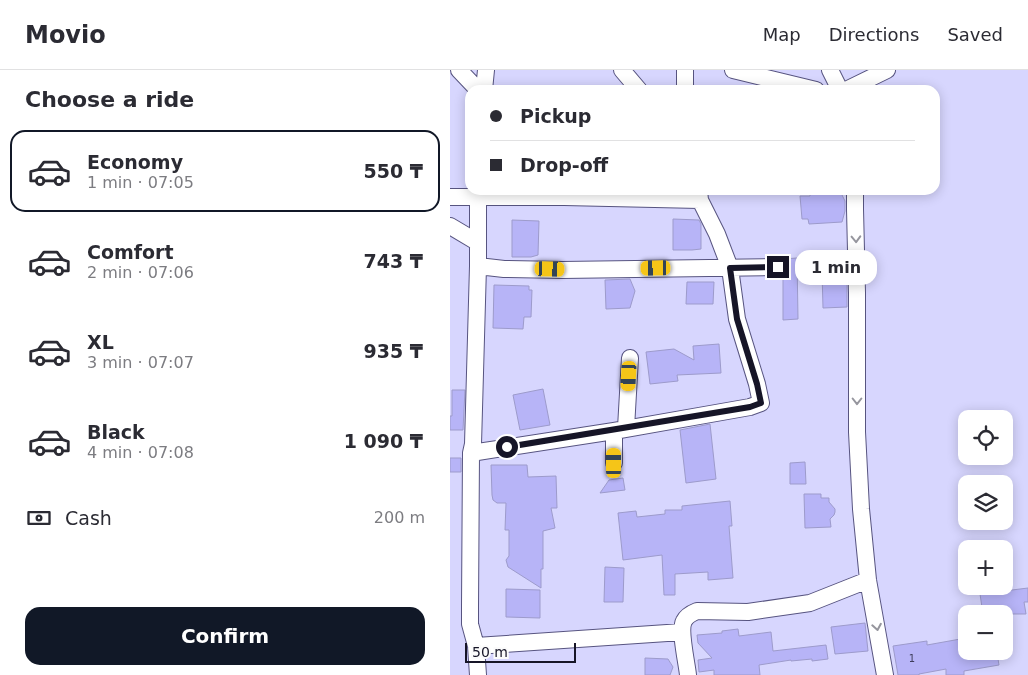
<!DOCTYPE html>
<html lang="en">
<head>
<meta charset="utf-8">
<style>
  :root { --surface:#fff; --page:#f2f2f3; --text:#2b2b33; --muted:#7c7c81; --line:#e1e1e2; --accent:#111827 }
  body { margin:0; font-family:"DejaVu Sans",sans-serif; background:var(--page); color:var(--text); height:100vh; display:flex; flex-direction:column; font-size:19px; white-space:nowrap }
  * { box-sizing:border-box; margin:0 }
  p { font-size:16px; color:var(--muted) }
  .icon { flex:none; width:28px; height:28px; fill:none; stroke:currentColor; stroke-width:2; stroke-linecap:round; stroke-linejoin:round }
  .map { position:relative; flex:1; overflow:hidden }
  .side { display:flex; flex-direction:column; background:var(--surface); width:450px }
  .side>* { flex:none }
  .top-card { position:absolute; left:15px; top:15px; width:475px; height:110px; border-radius:15px; box-shadow:0 2px 12px #0003; display:grid; align-content:center; height:110px; padding:0 25px; background:var(--surface) }
  .fabs { position:absolute; left:508px; top:340px; display:grid; gap:10px }
  .fabs a { display:grid; place-items:center; width:55px; height:55px; border-radius:10px; background:var(--surface); box-shadow:0 2px 12px #0003; font-size:25px }
  .scale { position:absolute; left:15px; bottom:12px; width:111px; box-sizing:border-box; padding-left:5px; border:2px solid #161527; border-top:0; font-size:14px; line-height:18px; white-space:nowrap; color:#161527; -webkit-text-stroke:4px #fbfbfb; paint-order:stroke }
  .end { position:absolute; width:22px; height:22px; margin:-11px; border:6px solid #161527; background:#fff; box-shadow:0 0 0 2px #fff }
  .from { border-radius:50% }
  .bubble { position:absolute; height:35px; border-radius:15px; background:var(--surface); box-shadow:0 2px 12px #0003; font-size:16px; font-weight:600; line-height:35px; text-align:center }
  .car { position:absolute; width:15px; height:30px; margin:-15px -8px; border-radius:6px; box-shadow:0 0 4px 1px #0007; background:linear-gradient(#f5c518 24%,#345 0 40%,#f5c518 0 76%,#345 0 86%,#f5c518 0) }
  .top-card b { display:flex; align-items:center; gap:18px; height:48px; font-size:19px }
  .top-card b+b { border-top:1px solid var(--line) }
  .top-card i { width:12px; height:12px; background:var(--text) }
  ul { padding:0; list-style:none }
  li { display:flex; align-items:center; gap:15px; height:82px; margin:0 10px 8px; padding:0 15px; border:2px solid transparent; border-radius:15px }
  li div { flex:1 }
  li b { display:block; font-size:19px }
  li em { font-style:normal; font-weight:600 }
  li.on { border-color:var(--accent) }
  li>.icon { width:45px; height:45px; stroke-width:1.5 }
  h2 { padding:0 25px; font-size:22px; line-height:60px }
  .pay { display:flex; align-items:center; gap:12px; height:55px; padding:0 25px; font-size:19px }
  .pay p { margin-inline-start:auto }
  .action { display:flex; gap:10px; margin-top:auto; padding:10px 25px }
  .action a { flex:1; height:58px; border-radius:15px; background:var(--accent); color:#fff; font-size:20px; font-weight:600; line-height:58px; text-align:center }
  header { display:flex; align-items:center; gap:30px; box-sizing:border-box; height:70px; padding:0 25px; background:var(--surface); border-bottom:1px solid var(--line) }
  header strong { font-size:24px }
  nav { display:flex; gap:28px; margin-inline-start:auto; font-size:18px }
  main { display:flex; flex:1; min-height:0 }
  .map>svg:first-child { display:block }
</style>
</head>
<body>
<header>
<strong>Movio</strong>
<nav><a>Map</a><a>Directions</a><a>Saved</a></nav>
</header>
<main>
<section class="side">
<h2>Choose a ride</h2>
<ul>
<li class="on"><svg class="icon" aria-label="car" viewBox="0 0 24 24"><path d="M5 17H2v-5l4-1 3-4h7l3 4 3 1v5h-3M9 17h6M6 11h13"/><circle cx="7" cy="17" r="2"/><circle cx="17" cy="17" r="2"/></svg><div><b>Economy</b><p>1 min · 07:05</p></div><em>550 ₸</em></li>
<li><svg class="icon" aria-label="car" viewBox="0 0 24 24"><path d="M5 17H2v-5l4-1 3-4h7l3 4 3 1v5h-3M9 17h6M6 11h13"/><circle cx="7" cy="17" r="2"/><circle cx="17" cy="17" r="2"/></svg><div><b>Comfort</b><p>2 min · 07:06</p></div><em>743 ₸</em></li>
<li><svg class="icon" aria-label="car" viewBox="0 0 24 24"><path d="M5 17H2v-5l4-1 3-4h7l3 4 3 1v5h-3M9 17h6M6 11h13"/><circle cx="7" cy="17" r="2"/><circle cx="17" cy="17" r="2"/></svg><div><b>XL</b><p>3 min · 07:07</p></div><em>935 ₸</em></li>
<li><svg class="icon" aria-label="car" viewBox="0 0 24 24"><path d="M5 17H2v-5l4-1 3-4h7l3 4 3 1v5h-3M9 17h6M6 11h13"/><circle cx="7" cy="17" r="2"/><circle cx="17" cy="17" r="2"/></svg><div><b>Black</b><p>4 min · 07:08</p></div><em>1 090 ₸</em></li>
</ul>
<div class="pay"><svg class="icon" aria-label="cash" viewBox="0 0 24 24"><path d="M3 7h18v10H3z"/><circle cx="12" cy="12" r="2"/></svg>Cash<p>200 m</p></div>
<div class="action"><a>Confirm</a></div>
</section>
<div class="map">
<svg width="578" height="605" viewBox="0 0 578 605">
  <rect width="100%" height="100%" fill="#d7d6fe"/>
  <path fill="#b7b4f7" stroke="#9d9bcb" d="M390 121 395 131V141L392 152 359 154 358 149H352L350 126H360V123Z
    M223 149 249 150 251 154V179L242 180H223Z
    M62 150 89 151 88 185 81 187H62Z
    M347 188 348 249 333 250V206L336 202 338 197 337 192 333 189Z
    M372 202H389V204H397V237L373 238Z
    M180 209 185 221 180 238 156 239 155 210Z
    M237 212H264L263 234H236Z
    M44 215 79 216V220H82L81 247H74L73 259 43 258Z
    M269 274 271 303 227 305 228 311 200 314 196 282 224 279 244 290 243 276Z
    M93 319 100 355 70 360 63 325Z
    M2 320H15L13 360H0V346H2Z
    M260 354 266 409 236 413 230 360Z
    M0 388H11V402H0Z
    M355 392 356 414H340V393Z
    M41 395H77L78 407 106 406 107 438H101L105 458 93 461V499H91V518L58 497 56 490 59 486V460H55L56 433H47L43 430 42 425Z
    M173 408 175 420 150 423 159 410Z
    M354 424H371V428H379V432L385 439V442L384 445 380 449 381 457 355 458Z
    M280 431 282 456H279L283 508 258 510V502L225 504V525H214L212 485 173 490 168 443 186 441 187 447 215 444V440H232V436Z
    M155 497 174 498 173 532H154Z
    M578 518V532H574L576 544H533L530 524Z
    M56 519 90 520V548L56 547Z
    M415 553 418 581 385 584 381 557Z
    M288 559 289 566 321 562 323 581 376 575 378 589 362 591V589L341 591V590L309 595 310 605H264V600L249 602 248 590 262 588 248 573 247 565 272 563V561Z
    M516 568V581H528V586L547 583 549 595 514 601V605H496V599L469 604V605H448L443 576 477 571V575Z
    M195 588 218 589 223 597 220 605H195Z"/>
  <g fill="none" stroke-linecap="round" stroke-linejoin="round">
    <defs>
      <path id="street" d="M9 0 28 20
        M172 0 189 20
        M283 0 366 20
        M380 0 390 20
        M34 20 36 0
        M235 20V0
        M396 20 437 0
        M405 120V139L407 223V362L411 439 418 510 435 605
        M0 127H114L250 130
        M0 156 27 172
        M28 196 54 199 112 200 328 197
        M176 358 180 288
        M21 383 164 361 300 337 311 333 307 314 287 249 280 198 267 164 250 130 249 120
        M164 393V361
        M26 576 232 562
        M28 605 26 576 20 554V536L21 383 23 374 28 196V120
        M238 605C237 594 229 560 234 551 236 547 242 543 247 541L298 542 360 533 418 510"/>
    </defs>
    <use href="#street" stroke="#575480" stroke-width="18"/>
    <use href="#street" stroke="#fff" stroke-width="16"/>
  </g>
  <defs><path id="oneway-chevron" d="M-2-3.5L2.5 0L-2 3.5" fill="none" stroke-width="1.6" stroke-linecap="round" stroke-linejoin="round" transform="scale(1.25)"/></defs>
  <g stroke="#96969e">
    <use href="#oneway-chevron" transform="translate(406 169) rotate(88)"/>
    <use href="#oneway-chevron" transform="translate(407 331) rotate(90)"/>
    <use href="#oneway-chevron" transform="translate(427 557) rotate(80)"/>
  </g>
  <g fill="none" stroke-linecap="round" stroke-linejoin="round">
    <path stroke="#161527" stroke-width="6" d="M57 377 300 337 311 333 307 314 287 249 280 198 328 197"/>
  </g>
  <g text-anchor="middle" stroke-width="4.5" stroke-linejoin="round" paint-order="stroke">
    <g font-size="10" fill="#3e3d5b">
      <text x="462" y="592">1</text>
    </g>
  </g>
</svg>
<div class="fabs">
<a><svg class="icon" aria-label="locate" viewBox="0 0 24 24"><circle cx="12" cy="12" r="6"/><path d="M12 2v4M12 18v4M2 12h4M18 12h4"/></svg></a>
<a><svg class="icon" aria-label="layers" viewBox="0 0 24 24"><path d="M12 4l9 5-9 5-9-5zM3 14l9 5 9-5"/></svg></a>
<a>+</a>
<a>−</a>
</div>
<div class="scale">50 m</div>
<i class="end from" style="left:57px;top:377px"></i>
<i class="end" style="left:328px;top:197px"></i>
<div class="bubble" style="left:345px;top:180px;width:82px">1 min</div>
<i class="car" style="left:206px;top:198px;rotate:269deg"></i>
<i class="car" style="left:100px;top:199px;rotate:92deg"></i>
<i class="car" style="left:179px;top:306px;rotate:183deg"></i>
<i class="car" style="left:164px;top:393px;rotate:0deg"></i>
<div class="top-card">
<b><i class="from"></i>Pickup</b>
<b><i></i>Drop-off</b>
</div>
</div>
</main>
</body>
</html>
